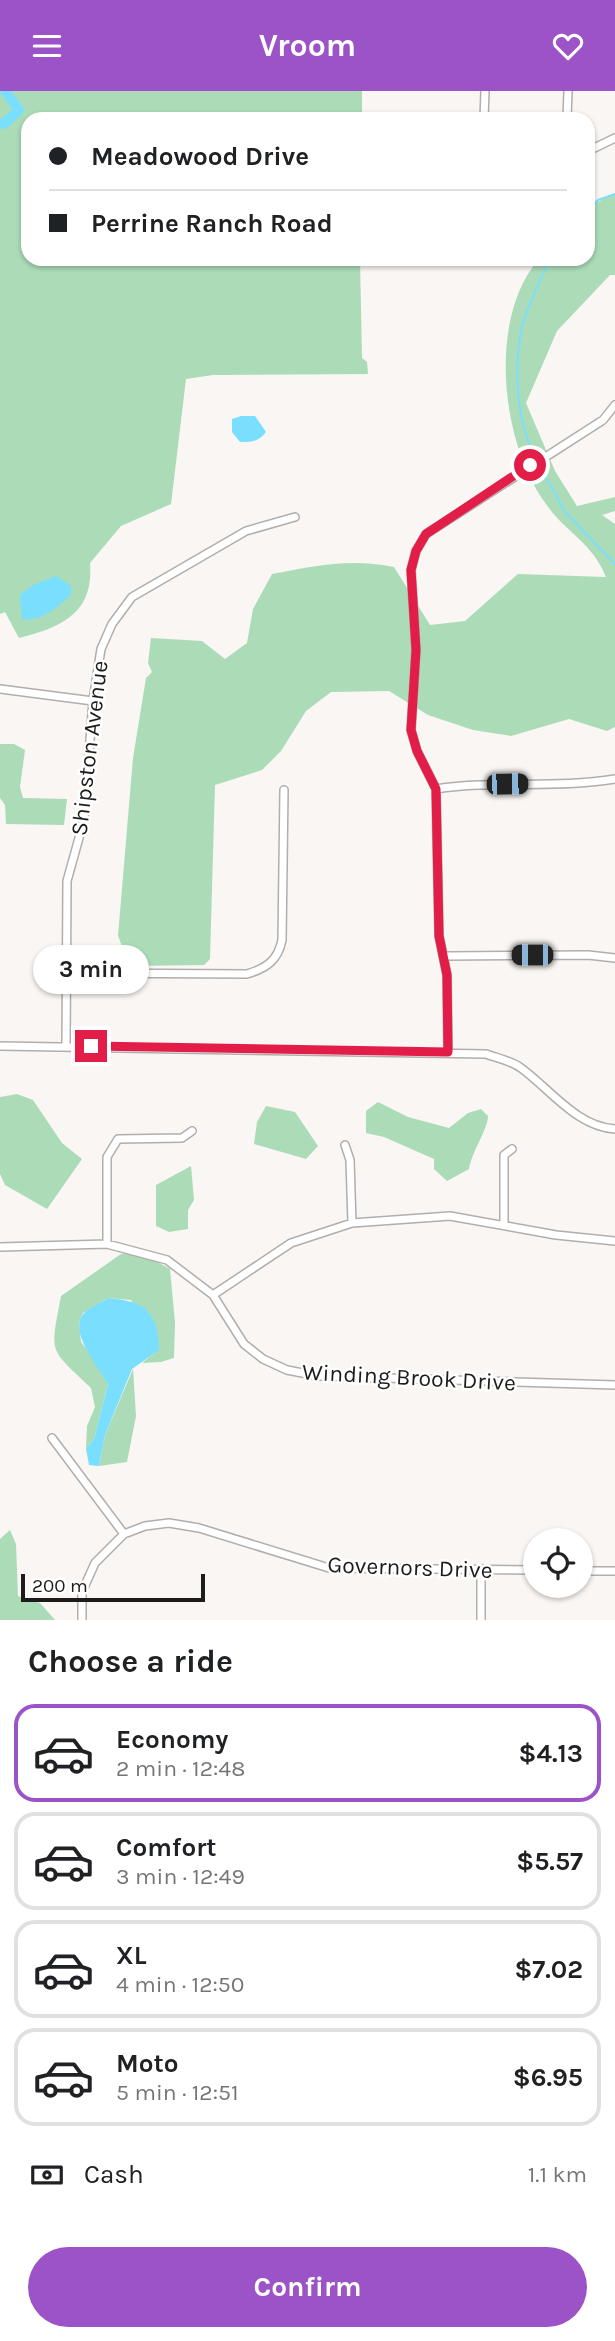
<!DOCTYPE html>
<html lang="en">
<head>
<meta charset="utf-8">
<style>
  :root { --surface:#fff; --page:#f6f6f6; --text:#202124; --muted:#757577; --line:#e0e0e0; --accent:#9b53c7 }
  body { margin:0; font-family:Karla,sans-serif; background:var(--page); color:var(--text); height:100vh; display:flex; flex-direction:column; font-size:26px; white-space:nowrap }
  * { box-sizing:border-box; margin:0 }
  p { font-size:23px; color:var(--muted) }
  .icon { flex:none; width:38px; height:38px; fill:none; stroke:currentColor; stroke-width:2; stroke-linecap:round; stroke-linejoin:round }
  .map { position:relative; height:1529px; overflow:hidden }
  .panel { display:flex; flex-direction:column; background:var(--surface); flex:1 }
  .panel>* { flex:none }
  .top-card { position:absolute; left:21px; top:21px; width:574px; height:154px; border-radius:21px; box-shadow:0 2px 5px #0004; display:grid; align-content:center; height:154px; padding:0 28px; background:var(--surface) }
  .fabs { position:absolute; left:523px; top:1437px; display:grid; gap:14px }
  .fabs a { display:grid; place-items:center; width:70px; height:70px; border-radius:50%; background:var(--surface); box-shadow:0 2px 5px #0004; font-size:35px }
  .scale { position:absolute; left:21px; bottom:18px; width:184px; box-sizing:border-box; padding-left:7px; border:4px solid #1d1c1b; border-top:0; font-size:19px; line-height:24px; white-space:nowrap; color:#1d1c1b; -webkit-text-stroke:5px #fff; paint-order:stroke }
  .end { position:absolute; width:32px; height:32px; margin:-16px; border:9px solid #e11d48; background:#fff; box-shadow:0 0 0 4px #fff }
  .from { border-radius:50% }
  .bubble { position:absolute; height:49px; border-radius:24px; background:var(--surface); box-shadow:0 2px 5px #0004; font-size:23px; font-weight:700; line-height:49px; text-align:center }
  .car { position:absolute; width:21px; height:42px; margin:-21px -10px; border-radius:9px; box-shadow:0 0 5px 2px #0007; background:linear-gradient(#222 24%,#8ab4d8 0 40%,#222 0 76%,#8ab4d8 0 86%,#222 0) }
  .top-card b { display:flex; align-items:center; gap:24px; height:66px; font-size:26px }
  .top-card b+b { border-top:2px solid var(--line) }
  .top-card i { width:18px; height:18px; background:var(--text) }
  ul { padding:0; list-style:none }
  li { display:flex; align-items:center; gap:21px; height:98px; margin:0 14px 10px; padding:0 14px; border:4px solid var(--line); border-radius:21px }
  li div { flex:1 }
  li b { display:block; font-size:26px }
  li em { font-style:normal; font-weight:700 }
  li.active { border-color:var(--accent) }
  li>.icon { width:63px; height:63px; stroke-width:1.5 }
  h2 { padding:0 28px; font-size:32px; line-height:84px }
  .pay { display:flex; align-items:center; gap:18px; height:77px; padding:0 28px; font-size:26px }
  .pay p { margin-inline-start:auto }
  .cta { display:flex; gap:14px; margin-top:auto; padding:14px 28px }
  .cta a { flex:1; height:80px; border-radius:42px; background:var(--accent); color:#fff; font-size:28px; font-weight:700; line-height:80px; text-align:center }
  header { display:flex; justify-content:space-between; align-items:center; height:91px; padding:0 28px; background:var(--accent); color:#fff; font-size:32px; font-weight:700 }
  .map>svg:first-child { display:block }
</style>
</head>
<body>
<header><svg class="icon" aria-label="menu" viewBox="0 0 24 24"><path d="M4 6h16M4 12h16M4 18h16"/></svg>Vroom<svg class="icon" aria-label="heart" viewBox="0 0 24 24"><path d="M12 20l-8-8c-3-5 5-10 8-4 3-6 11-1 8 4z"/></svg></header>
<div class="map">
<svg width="615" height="1529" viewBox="0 0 615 1529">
  <rect width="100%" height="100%" fill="#f9f6f3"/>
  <path fill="#abdcb7" d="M0 0H362V28H28V168H360L362 267 367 271 368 283 213 284 186 288 171 413 121 435 90 472C94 522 62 536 19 547L5 521 0 523Z
    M615 102V184H610L557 240 526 312 555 380 577 415 615 406V420L602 424 615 433V636L607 640 569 628 511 645 473 639 428 624 389 600 331 601 306 620 281 660 262 679 215 694 210 868 204 874 130 875 118 845 133 667 146 587 152 581 148 572 151 547 202 550 225 568 247 552 253 518 272 483C314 475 351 467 394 476L430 534 465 530 518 483 606 486C592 451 566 442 546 413 501 353 487 227 539 168H588V116Z
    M0 653H14L25 659 20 696 23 707 67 708 64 734 6 733 5 714 0 707Z
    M17 1003 33 1009 62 1052 82 1068 47 1118 5 1094 0 1083V1006Z
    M378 1011 408 1026 449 1037 468 1022 481 1018 488 1025C488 1038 472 1060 469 1078L447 1090 434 1078V1068L384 1046 366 1042V1020Z
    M266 1015 295 1021 318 1055 306 1068 254 1053 257 1031Z
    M191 1075 194 1109 188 1119V1138L169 1141 156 1135V1094Z
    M137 1160 170 1178 175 1232 174 1267 161 1271 142 1272 158 1259 131 1209 108 1207 83 1222 79 1232 81 1251 96 1270 108 1293 94 1348 86 1358 87 1335 95 1316 91 1297C48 1256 50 1264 61 1205L121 1163Z
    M133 1278 136 1325 127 1371 99 1375 105 1344Z
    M10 1439 16 1453 18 1505 40 1512 55 1529H0V1448Z"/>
  <path fill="#7adffe" d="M241 325H255L266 341C258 351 252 351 240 351L232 341V328Z
    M56 485 71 495V504C57 517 41 531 22 528L20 504 33 494Z
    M108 1207C146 1210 158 1221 159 1259L132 1278 105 1344 99 1375 89 1374 86 1358 94 1348 108 1293C99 1276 67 1240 84 1222 90 1216 101 1212 108 1207Z"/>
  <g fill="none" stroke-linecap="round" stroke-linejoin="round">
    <path stroke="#7adffe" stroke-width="2" d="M588 120 598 109 615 103
      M536 368C516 330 514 282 521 240 526 216 541 190 549 168
      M539 373 565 421 615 473"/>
    <path stroke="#7adffe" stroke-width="10" d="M0 32 4 33 19 19 5 0"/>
    <defs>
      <path id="minor" d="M484 28 485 0
        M567 28 568 0
        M588 60 615 47
        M0 598 93 610
        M436 698C495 689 556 698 615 688
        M446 865 588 864 615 867
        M68 882 247 883C267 877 278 869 282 849L284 699
        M0 955 486 963C497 967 512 970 521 977 550 998 577 1036 615 1038
        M66 955 67 790 84 729 93 610 101 558 112 533 132 506 246 440 295 426
        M448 960 447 884 439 845 436 698 417 660 411 639 416 559 411 479 416 460 426 443 603 329 615 314
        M345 1054 350 1069 352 1132
        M504 1134V1064L512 1058
        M107 1153V1066L118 1048 182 1047 192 1040
        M0 1156 107 1153 167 1169 213 1204 244 1253 263 1268 287 1279 318 1285 615 1294
        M213 1204 291 1152 352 1132 450 1125 556 1144 615 1150
        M52 1347 124 1443
        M581 1480H615
        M82 1529V1501L95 1472 124 1443 145 1435 169 1432 199 1437 329 1477 536 1479
        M481 1529V1478"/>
    </defs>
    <use href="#minor" stroke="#b1aeac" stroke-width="10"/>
    <use href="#minor" stroke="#fff" stroke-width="7"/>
  </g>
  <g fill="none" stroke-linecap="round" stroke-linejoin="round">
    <path stroke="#e11d48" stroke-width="9" d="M91 955 448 961 447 884 439 845 436 698 417 660 411 639 416 559 411 479 416 460 426 443 530 374"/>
  </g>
  <g text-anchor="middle" stroke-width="5" stroke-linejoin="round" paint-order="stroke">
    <g font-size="23" fill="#1d1c1b" stroke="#fff">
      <text transform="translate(89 657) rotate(-83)" y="8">Shipston Avenue</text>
      <text transform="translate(409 1286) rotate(3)" y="8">Winding Brook Drive</text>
      <text transform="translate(410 1476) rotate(2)" y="8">Governors Drive</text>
    </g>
  </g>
</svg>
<div class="fabs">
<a><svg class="icon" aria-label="locate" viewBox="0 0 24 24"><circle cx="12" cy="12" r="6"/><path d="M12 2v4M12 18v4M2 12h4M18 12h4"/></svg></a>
</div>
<div class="scale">200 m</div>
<i class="end from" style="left:530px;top:374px"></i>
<i class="end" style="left:91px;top:955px"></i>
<div class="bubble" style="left:33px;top:854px;width:116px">3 min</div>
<i class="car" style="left:507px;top:693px;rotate:89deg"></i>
<i class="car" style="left:532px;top:864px;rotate:270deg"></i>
<div class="top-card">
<b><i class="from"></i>Meadowood Drive</b>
<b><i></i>Perrine Ranch Road</b>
</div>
</div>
<section class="panel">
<h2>Choose a ride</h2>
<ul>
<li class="active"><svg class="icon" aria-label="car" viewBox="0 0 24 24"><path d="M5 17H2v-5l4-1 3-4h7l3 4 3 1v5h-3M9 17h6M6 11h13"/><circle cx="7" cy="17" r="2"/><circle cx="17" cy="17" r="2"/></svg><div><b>Economy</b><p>2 min · 12:48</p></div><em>$4.13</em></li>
<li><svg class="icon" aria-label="car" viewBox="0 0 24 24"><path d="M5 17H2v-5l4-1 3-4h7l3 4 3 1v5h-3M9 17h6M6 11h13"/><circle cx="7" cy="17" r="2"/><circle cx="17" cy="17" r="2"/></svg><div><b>Comfort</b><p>3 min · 12:49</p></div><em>$5.57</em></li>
<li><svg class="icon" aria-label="car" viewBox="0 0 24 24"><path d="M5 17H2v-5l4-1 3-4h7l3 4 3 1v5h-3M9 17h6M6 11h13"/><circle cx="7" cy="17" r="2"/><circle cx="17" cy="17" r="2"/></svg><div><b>XL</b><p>4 min · 12:50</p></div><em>$7.02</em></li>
<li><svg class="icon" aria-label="car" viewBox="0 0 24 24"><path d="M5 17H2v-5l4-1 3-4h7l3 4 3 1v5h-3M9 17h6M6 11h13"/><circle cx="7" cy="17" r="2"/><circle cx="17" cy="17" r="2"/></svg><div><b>Moto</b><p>5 min · 12:51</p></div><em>$6.95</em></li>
</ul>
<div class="pay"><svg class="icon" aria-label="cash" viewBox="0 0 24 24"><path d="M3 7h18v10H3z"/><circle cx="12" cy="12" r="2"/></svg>Cash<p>1.1 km</p></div>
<div class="cta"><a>Confirm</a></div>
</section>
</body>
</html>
